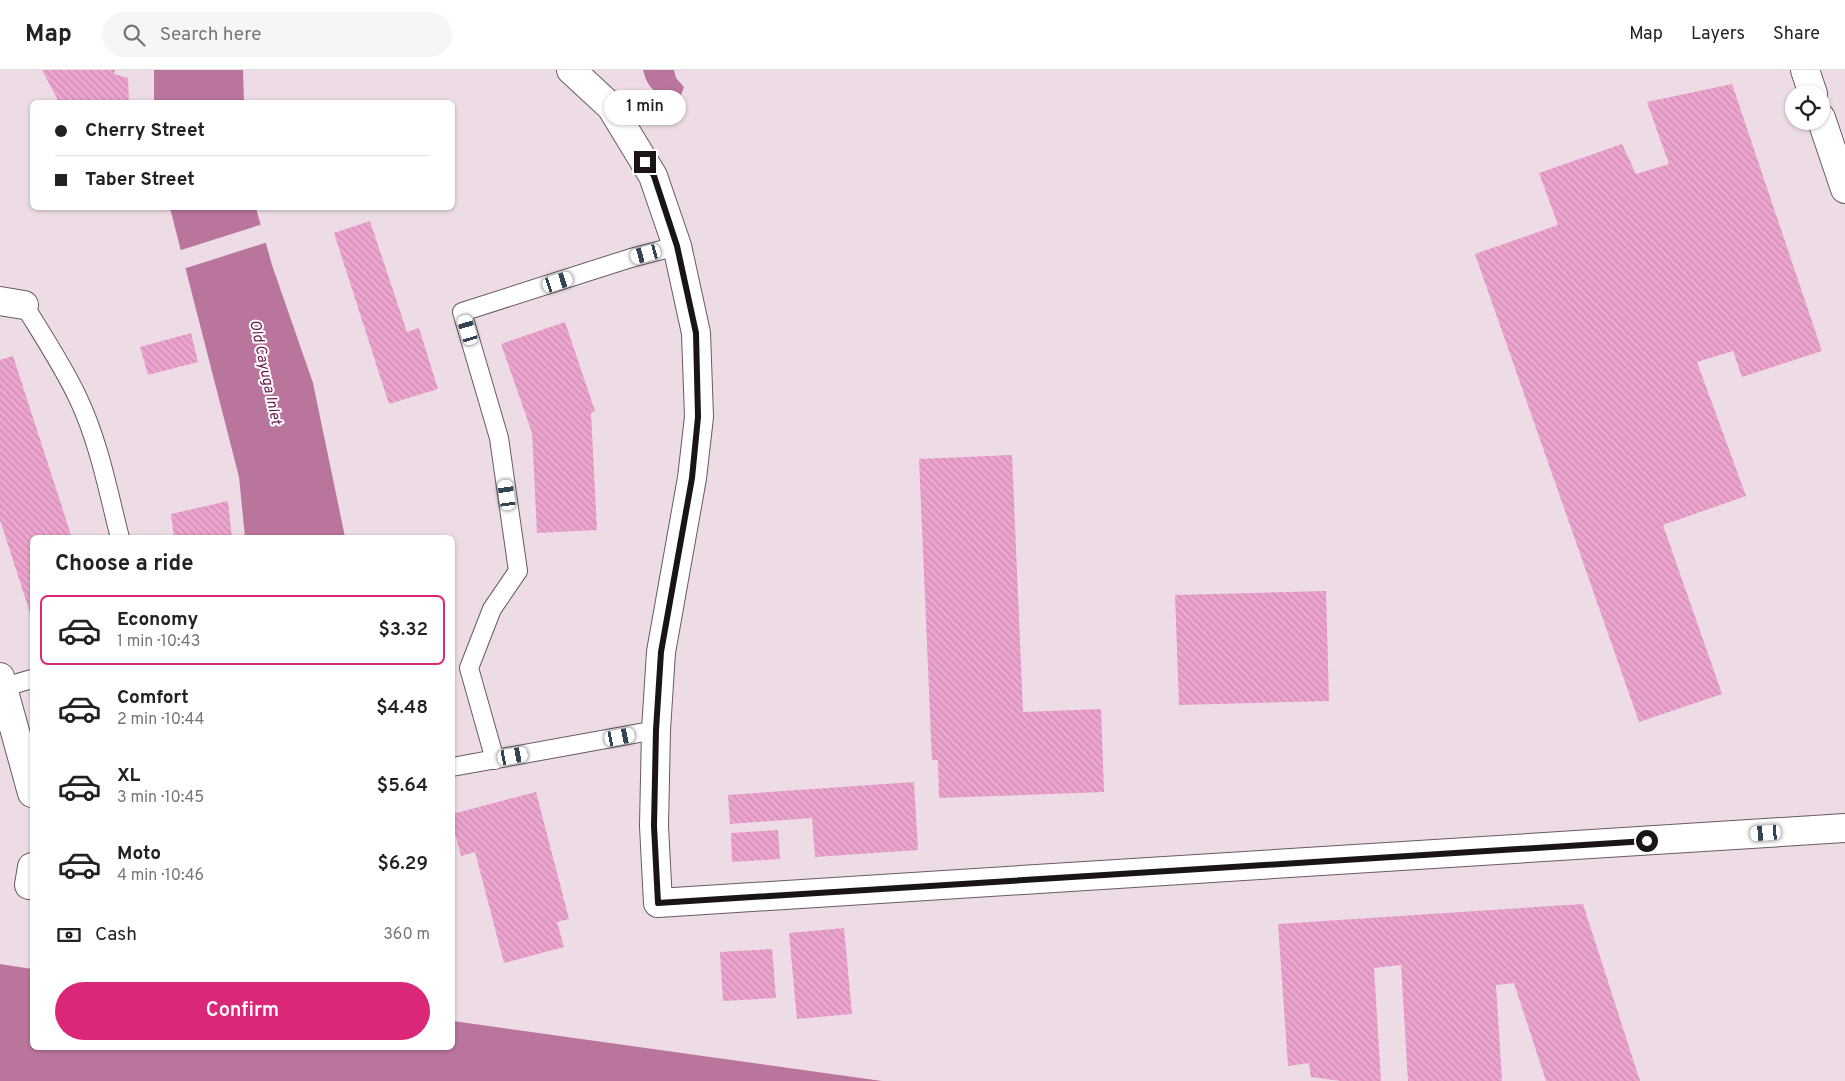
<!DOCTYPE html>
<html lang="en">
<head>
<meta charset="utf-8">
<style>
  :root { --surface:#fff; --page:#f6f6f6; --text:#222; --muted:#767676; --line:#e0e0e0; --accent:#db2777 }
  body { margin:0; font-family:Overpass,sans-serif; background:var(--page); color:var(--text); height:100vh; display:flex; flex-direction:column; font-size:19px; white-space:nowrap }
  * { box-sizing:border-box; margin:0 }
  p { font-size:16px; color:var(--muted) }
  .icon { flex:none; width:28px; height:28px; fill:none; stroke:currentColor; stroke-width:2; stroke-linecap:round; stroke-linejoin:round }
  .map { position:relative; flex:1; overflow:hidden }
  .panel { position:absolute; left:30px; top:465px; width:425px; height:515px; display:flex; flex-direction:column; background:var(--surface); border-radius:8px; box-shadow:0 1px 4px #0004 }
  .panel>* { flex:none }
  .guide { position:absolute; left:30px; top:30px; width:425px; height:110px; border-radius:8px; box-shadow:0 1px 4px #0004; display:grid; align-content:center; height:110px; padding:0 25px; background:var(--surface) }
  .fabs { position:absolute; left:1785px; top:15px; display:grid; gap:10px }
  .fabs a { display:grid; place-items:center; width:45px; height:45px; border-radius:50%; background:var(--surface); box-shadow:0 1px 4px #0004; font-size:25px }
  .end { position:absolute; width:22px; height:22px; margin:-11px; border:6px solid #1a1417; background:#fff; box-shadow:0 0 0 2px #fff }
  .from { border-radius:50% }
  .bubble { position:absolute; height:35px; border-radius:18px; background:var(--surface); box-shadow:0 1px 4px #0004; font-size:16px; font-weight:600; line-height:35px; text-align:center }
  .car { position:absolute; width:15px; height:30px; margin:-15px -8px; border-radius:6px; box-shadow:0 0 4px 1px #0007; background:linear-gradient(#fff 24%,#345 0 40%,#fff 0 76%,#345 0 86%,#fff 0) }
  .guide b { display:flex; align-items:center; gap:18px; height:48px; font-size:19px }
  .guide b+b { border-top:1px solid var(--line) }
  .guide i { width:12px; height:12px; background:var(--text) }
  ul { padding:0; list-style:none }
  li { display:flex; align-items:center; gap:15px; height:70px; margin:0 10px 8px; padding:0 15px; border:2px solid transparent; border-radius:8px }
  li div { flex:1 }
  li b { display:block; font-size:19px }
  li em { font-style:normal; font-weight:600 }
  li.selected { border-color:var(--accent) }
  li>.icon { width:45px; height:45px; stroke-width:1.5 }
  h2 { padding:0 25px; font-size:22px; line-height:60px }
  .pay { display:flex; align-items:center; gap:12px; height:55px; padding:0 25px; font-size:19px }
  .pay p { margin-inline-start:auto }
  .primary-button { display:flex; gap:10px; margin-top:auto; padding:10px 25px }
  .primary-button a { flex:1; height:58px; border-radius:30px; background:var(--accent); color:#fff; font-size:20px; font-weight:600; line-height:58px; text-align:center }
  header { display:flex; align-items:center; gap:30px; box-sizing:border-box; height:70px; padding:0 25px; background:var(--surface); border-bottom:1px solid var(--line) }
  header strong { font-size:24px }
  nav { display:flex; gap:28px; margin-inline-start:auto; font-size:18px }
  .search { width:350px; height:45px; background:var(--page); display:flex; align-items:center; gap:12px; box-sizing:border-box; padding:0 18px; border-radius:28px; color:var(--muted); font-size:19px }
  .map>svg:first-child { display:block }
</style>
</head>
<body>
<header>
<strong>Map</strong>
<div class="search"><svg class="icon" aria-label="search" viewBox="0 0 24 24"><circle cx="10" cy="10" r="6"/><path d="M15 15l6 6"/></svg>Search here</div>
<nav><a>Map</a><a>Layers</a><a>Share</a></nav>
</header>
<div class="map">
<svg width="1845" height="1011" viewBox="0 0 1845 1011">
  <defs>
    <pattern id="building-back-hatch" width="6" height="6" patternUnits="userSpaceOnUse" patternTransform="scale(1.25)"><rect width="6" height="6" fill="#eca4ce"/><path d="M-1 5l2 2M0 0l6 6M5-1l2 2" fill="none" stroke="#ca8cb0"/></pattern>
  </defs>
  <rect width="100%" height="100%" fill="#eddce5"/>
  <path fill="#ba759d" d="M154 0H243L244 32H154Z
    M643 0H674L676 8 684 17 681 25C658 25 649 23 643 0Z
    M170 138H256L272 195 313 313 345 467H245L239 407Z
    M0 894 32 899V978H452L453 951 882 1011H0Z"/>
  <path fill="#eddce5" d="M263 154 268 172 183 199 178 181Z"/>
  <path fill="url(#building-back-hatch)" d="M42 0H115L114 4 128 8 129 32H59Z
    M1732 14 1822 281 1742 307 1733 281 1697 292 1746 426 1663 455 1722 624 1639 652 1475 184 1558 155 1539 103 1622 74 1636 104 1669 94 1647 32Z
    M370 151 407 262 419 258 438 319 389 334 334 163Z
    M565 252 595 341 591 343 597 460 537 463 532 363 501 274Z
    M191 263 198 292 148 305 140 277Z
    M13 286 72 468H32V549L0 450V290Z
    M1012 385 1023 642 1101 639 1104 722 939 728 938 690H932L919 389Z
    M228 431 232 468H174L171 444Z
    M1326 521 1329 631 1179 635 1175 525Z
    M914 712 918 780 815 787 812 748 730 754 728 725Z
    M536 722 569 849 557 852 564 877 504 893 475 782 461 786 452 752V744Z
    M778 760 780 789 732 792 731 763Z
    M1583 834 1640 1011H1546L1514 913 1496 915 1502 1011H1408L1401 895 1374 898 1381 1011H1341L1311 1007 1309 993 1288 996 1278 854Z
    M844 858 852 944 797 949 789 863Z
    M772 879 776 928 723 931 720 882Z"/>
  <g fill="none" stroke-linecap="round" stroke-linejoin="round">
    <defs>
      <path id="service" d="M24 235C43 266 63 296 78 328 99 372 108 421 120 468
        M0 618 32 609
        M495 690 469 598 492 539 518 501 499 368 462 242 631 188 677 176
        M452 697 656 660"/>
      <path id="minor" d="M571 0 611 37 653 106 677 176 696 263 699 347 692 408 661 582 656 660 654 756 658 833 1845 758
        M1805 0 1813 24
        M1821 48 1845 119
        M0 231 24 235
        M0 607 32 723
        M29 815 32 797"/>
    </defs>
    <use href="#service" stroke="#695a62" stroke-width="20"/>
    <use href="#minor" stroke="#695a62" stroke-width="30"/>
    <use href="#service" stroke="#fff" stroke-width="18"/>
    <use href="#minor" stroke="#fff" stroke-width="28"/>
  </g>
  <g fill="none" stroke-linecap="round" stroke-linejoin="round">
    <path stroke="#1a1417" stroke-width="6" d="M645 92 654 106 677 176 696 263 698 347 692 408 661 582 656 660 654 756 658 833 1647 771"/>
  </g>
  <g text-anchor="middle" stroke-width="4" stroke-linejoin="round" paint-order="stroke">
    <g font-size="15" font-style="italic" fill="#68154d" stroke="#fff">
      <text transform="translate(266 302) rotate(78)" y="5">Old Cayuga Inlet</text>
    </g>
  </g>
</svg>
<div class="fabs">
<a><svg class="icon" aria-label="locate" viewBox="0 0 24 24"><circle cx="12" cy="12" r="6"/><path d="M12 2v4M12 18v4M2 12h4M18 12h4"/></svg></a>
</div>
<i class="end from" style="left:1647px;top:771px"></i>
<i class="end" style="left:645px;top:92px"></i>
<div class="bubble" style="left:604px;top:20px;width:82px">1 min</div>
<i class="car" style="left:646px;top:184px;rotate:255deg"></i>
<i class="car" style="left:558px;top:212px;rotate:72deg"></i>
<i class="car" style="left:468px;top:260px;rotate:343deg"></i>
<i class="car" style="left:507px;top:425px;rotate:352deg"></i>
<i class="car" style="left:620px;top:667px;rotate:79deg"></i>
<i class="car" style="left:513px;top:686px;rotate:80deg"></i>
<i class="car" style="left:1766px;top:763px;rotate:266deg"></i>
<div class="guide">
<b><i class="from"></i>Cherry Street</b>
<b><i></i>Taber Street</b>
</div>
<section class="panel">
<h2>Choose a ride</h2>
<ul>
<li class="selected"><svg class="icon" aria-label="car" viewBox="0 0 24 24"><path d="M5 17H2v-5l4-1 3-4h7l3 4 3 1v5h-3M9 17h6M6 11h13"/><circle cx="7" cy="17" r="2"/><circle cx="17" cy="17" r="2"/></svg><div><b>Economy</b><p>1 min · 10:43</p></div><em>$3.32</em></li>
<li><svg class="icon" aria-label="car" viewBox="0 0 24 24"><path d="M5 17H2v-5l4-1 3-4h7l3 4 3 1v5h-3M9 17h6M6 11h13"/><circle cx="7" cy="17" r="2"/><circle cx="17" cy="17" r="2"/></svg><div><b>Comfort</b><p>2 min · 10:44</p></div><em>$4.48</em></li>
<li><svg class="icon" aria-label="car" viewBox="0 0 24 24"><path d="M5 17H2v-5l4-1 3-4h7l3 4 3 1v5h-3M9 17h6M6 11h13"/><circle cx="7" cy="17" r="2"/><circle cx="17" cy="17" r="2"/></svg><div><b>XL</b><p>3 min · 10:45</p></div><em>$5.64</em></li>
<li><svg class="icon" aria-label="car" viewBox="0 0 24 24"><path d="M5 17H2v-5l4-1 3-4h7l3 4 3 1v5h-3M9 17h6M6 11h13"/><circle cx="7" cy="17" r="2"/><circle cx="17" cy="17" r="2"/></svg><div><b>Moto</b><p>4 min · 10:46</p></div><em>$6.29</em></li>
</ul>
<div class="pay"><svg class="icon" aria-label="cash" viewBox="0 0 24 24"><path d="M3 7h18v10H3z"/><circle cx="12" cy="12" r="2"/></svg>Cash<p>360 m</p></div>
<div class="primary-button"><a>Confirm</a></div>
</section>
</div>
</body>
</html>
